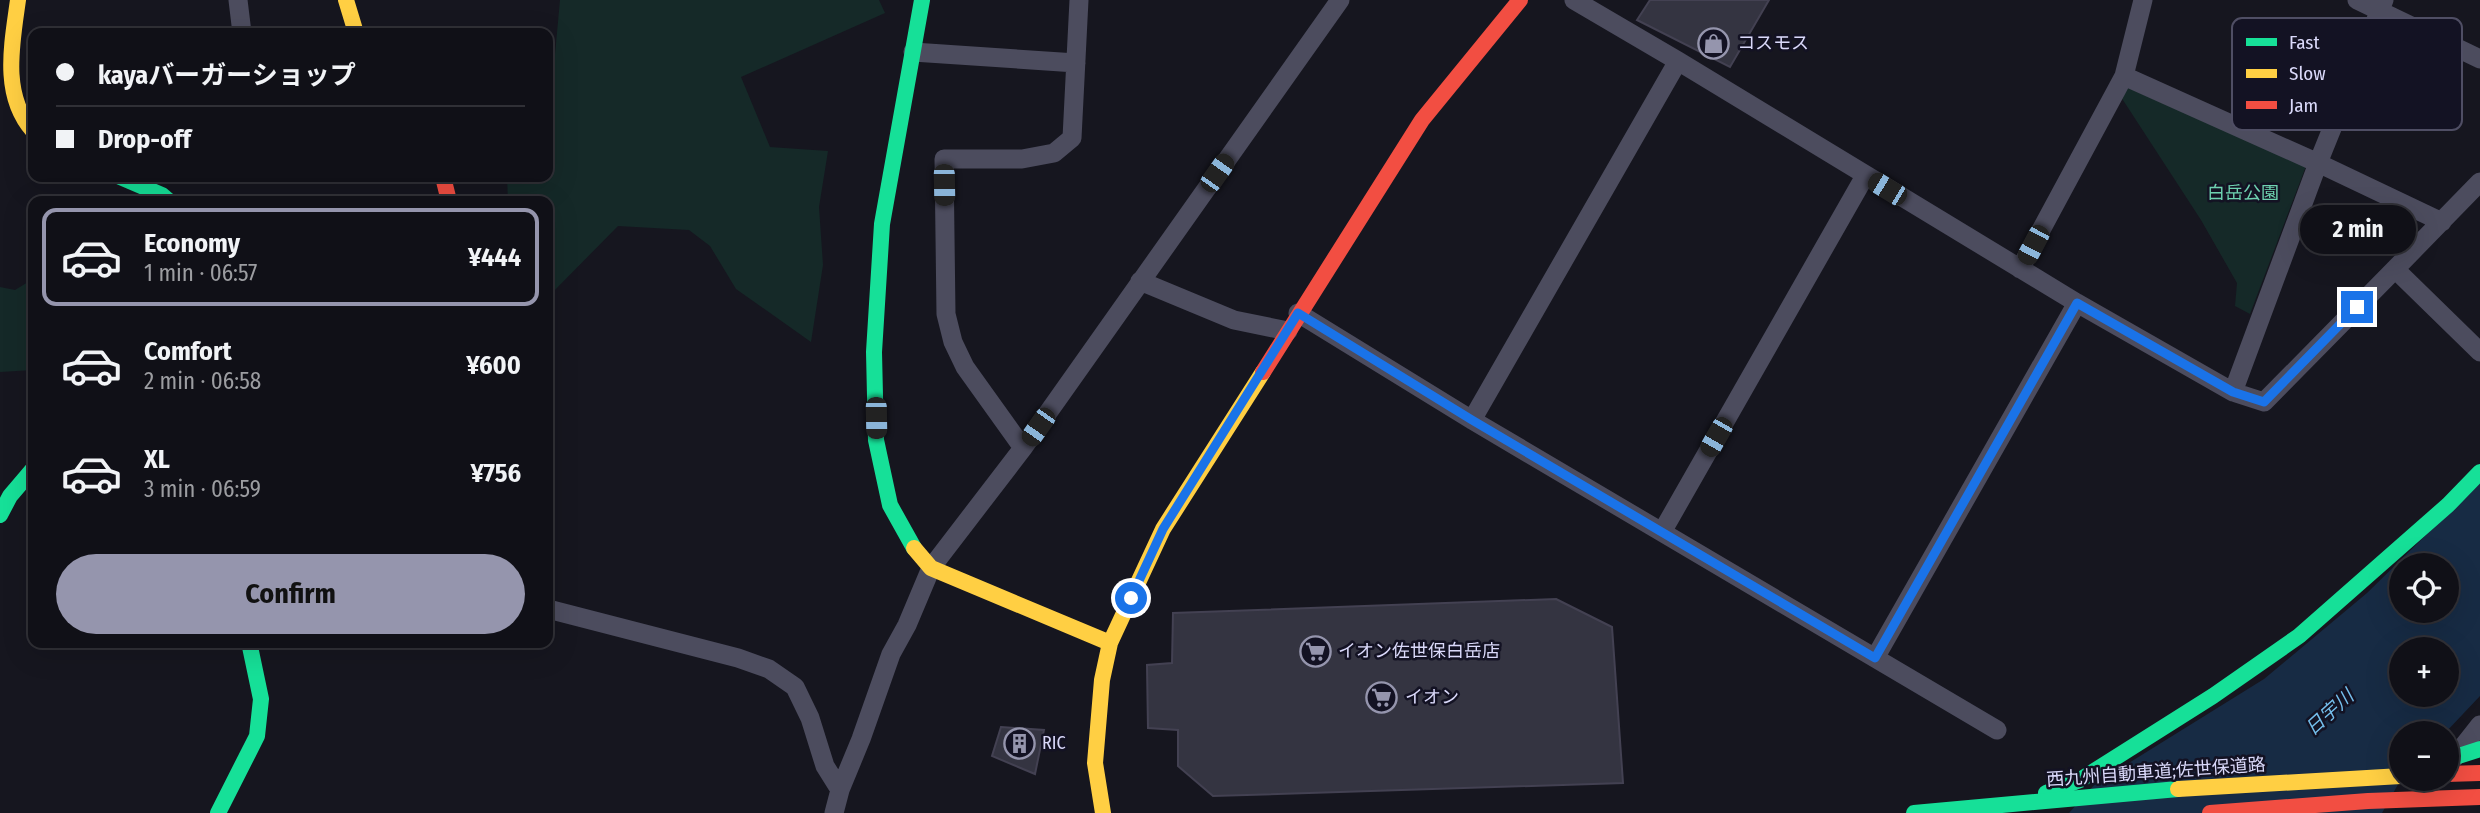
<!DOCTYPE html>
<html lang="en">
<head>
<meta charset="utf-8">
<style>
  :root { --surface:#101017; --page:#191920; --text:#f1f3f6; --muted:#9c9da1; --line:#303036; --accent:#9595ad }
  body { margin:0; font-family:"Fira Sans Condensed","Noto Sans JP",sans-serif; background:var(--page); color:var(--text); height:100vh; display:flex; flex-direction:column; font-size:26px; white-space:nowrap }
  * { box-sizing:border-box; margin:0 }
  p { font-size:23px; color:var(--muted) }
  .icon { flex:none; width:38px; height:38px; fill:none; stroke:currentColor; stroke-width:2; stroke-linecap:round; stroke-linejoin:round }
  .map { position:relative; flex:1; overflow:hidden }
  .drawer { position:absolute; left:28px; top:196px; width:525px; height:452px; display:flex; flex-direction:column; background:var(--surface); border-radius:14px; box-shadow:0 7px 28px #0002,0 0 0 2px var(--line) }
  .drawer>* { flex:none }
  .banner { position:absolute; left:28px; top:28px; width:525px; height:154px; border-radius:14px; box-shadow:0 7px 28px #0002,0 0 0 2px var(--line); display:grid; align-content:center; height:154px; padding:0 28px; background:var(--surface) }
  .controls { position:absolute; left:2389px; top:553px; display:grid; gap:14px }
  .controls a { display:grid; place-items:center; width:70px; height:70px; border-radius:50%; background:var(--surface); box-shadow:0 7px 28px #0002,0 0 0 2px var(--line); font-size:35px }
  .end { position:absolute; width:32px; height:32px; margin:-16px; border:9px solid #1a73e8; background:#fff; box-shadow:0 0 0 4px #fff }
  .from { border-radius:50% }
  .bubble { position:absolute; height:49px; border-radius:24px; background:var(--surface); box-shadow:0 7px 28px #0002,0 0 0 2px var(--line); font-size:23px; font-weight:700; line-height:49px; text-align:center }
  .car { position:absolute; width:21px; height:42px; margin:-21px -10px; border-radius:9px; box-shadow:0 0 5px 2px #0007; background:linear-gradient(#222 24%,#8ab4d8 0 40%,#222 0 76%,#8ab4d8 0 86%,#222 0) }
  .banner b { display:flex; align-items:center; gap:24px; height:66px; font-size:26px }
  .banner b+b { border-top:2px solid var(--line) }
  .banner i { width:18px; height:18px; background:var(--text) }
  ul { padding:12px 0 0; list-style:none }
  li { display:flex; align-items:center; gap:21px; height:98px; margin:0 14px 10px; padding:0 14px; border:4px solid transparent; border-radius:14px }
  li div { flex:1 }
  li b { display:block; font-size:26px }
  li em { font-style:normal; font-weight:700 }
  li.active { border-color:var(--accent) }
  li>.icon { width:63px; height:63px; stroke-width:1.5 }
  .cta { display:flex; gap:14px; margin-top:auto; padding:14px 28px }
  .cta a { flex:1; height:80px; border-radius:42px; background:var(--accent); color:#111; font-size:28px; font-weight:700; line-height:80px; text-align:center }
  .map>svg:first-child { display:block }
</style>
</head>
<body>
<div class="map">
<svg width="2480" height="813" viewBox="0 0 2480 813">
  <rect width="100%" height="100%" fill="#16161f"/>
  <path fill="#152928" d="M560 0H879L885 13 741 77 770 147 828 151 819 207 823 265 811 342 736 289 710 246 689 230 618 226 548 297V201H508L507 177H548V92L552 88Z
    M2128 88 2306 166 2250 314 2235 306 2237 283 2201 220 2121 97Z
    M33 279V370L0 372V287L15 290Z"/>
  <path fill="#172b44" fill-rule="evenodd" d="M2480 482V696L2445 733H2401V779L2382 813H2069L2095 784 2264 679 2367 593ZM2401 565H2446V611H2401ZM2401 649H2446V695H2401Z"/>
  <path fill="#343441" stroke="#434152" stroke-width="2" d="M1650 0H1769L1730 67 1637 20Z
    M1556 599 1612 627 1623 783 1213 796 1178 766V730L1148 728 1147 665 1172 663 1173 613Z
    M1001 727 1044 730 1035 774 992 756Z"/>
  <g fill="none" stroke-linecap="round" stroke-linejoin="round">
    <path stroke="#4c4c5e" stroke-width="19" d="M238 0 242 33
      M1574 0 1678 61 2077 303 2233 392
      M2357 0 2480 59
      M913 52 1076 63
      M2124 76 2318 163 2384 0
      M2442 222 2318 163 2233 392 2264 402 2395 269 2480 352
      M2020 269 2124 76 2143 0
      M2395 269 2480 182
      M1140 281 1234 320 1288 331
      M1298 313 1472 420 1997 730
      M1472 420 1678 61
      M1023 448 965 367 953 342 946 314 944 159H1022L1054 153 1072 138 1079 0
      M1662 532 1865 176
      M548 609 738 658 769 669 795 687 810 718 825 766 840 790
      M1875 658 2077 303
      M2454 758 2480 725
      M834 813 840 790 861 739 891 654 907 625 931 568 1023 448 1340 0"/>
    <path stroke="#16e098" stroke-width="16" d="M120 177 162 195 169 201
      M0 515 10 496 33 469
      M914 548 890 505 876 440 874 352 882 224 922 0
      M2446 760 2480 749
      M2046 793 2080 780 2213 696 2299 636 2448 505 2480 472
      M218 813 257 736 261 699 249 642"/>
    <path stroke="#ffcf43" stroke-width="16" d="M18 0C12 44 1 95 33 131
      M346 0 356 33
      M914 548 931 568 1110 643
      M1103 813 1095 763 1102 680 1110 643 1163 529 1263 372"/>
    <path stroke="#f24e42" stroke-width="16" d="M443 177 449 201
      M1263 372 1422 120 1520 0
      M2446 774 2480 773"/>
    <path stroke="#16e098" stroke-width="16" d="M1914 813 2178 789"/>
    <path stroke="#ffcf43" stroke-width="16" d="M2178 789 2401 776"/>
    <path stroke="#f24e42" stroke-width="16" d="M2210 813 2368 801 2480 797"/>
  </g>
  <g fill="none" stroke-linecap="round" stroke-linejoin="round">
    <path stroke="#1a73e8" stroke-width="9" d="M1131 598 1163 529 1298 313 1472 420 1875 658 2077 303 2233 392 2264 402 2357 307"/>
  </g>
  <defs>
    <symbol id="shop-ring" viewBox="-11 -11 22 22"><circle r="9.5" fill="#131223" stroke="#9595ad" stroke-width="1.5"/><path d="M-5-2.5h2.3a2.7 3.5 0 0 1 5.4 0H5L5.5 6h-11ZM-1.5-2.5h3a1.5 2.3 0 0 0-3 0Z" fill="#9595ad"/></symbol>
    <symbol id="supermarket-ring" viewBox="-11 -11 22 22"><circle r="9.5" fill="#131223" stroke="#9595ad" stroke-width="1.5"/><path d="M-6-5.5h2.5l.6 2H6L4.5 2H-2.5L-4.4-4H-6ZM-1.5 3.2a1.3 1.3 0 1 0 .1 0ZM3 3.2a1.3 1.3 0 1 0 .1 0Z" fill="#9595ad"/></symbol>
    <symbol id="building-ring" viewBox="-11 -11 22 22"><circle r="9.5" fill="#131223" stroke="#9595ad" stroke-width="1.5"/><path d="M-4-6H4V6H1V3H-1V6H-4ZM-2.5-4.3h1.7v1.8h-1.7ZM.8-4.3h1.7v1.8H.8ZM-2.5-1h1.7V.8h-1.7ZM.8-1h1.7V.8H.8Z" fill="#9595ad"/></symbol>
  </defs>
  <g fill-rule="evenodd">
    <use href="#shop-ring" x="1696" y="26" width="35" height="35"/>
    <use href="#supermarket-ring" x="1298" y="634" width="35" height="35"/>
    <use href="#supermarket-ring" x="1364" y="680" width="35" height="35"/>
    <use href="#building-ring" x="1002" y="726" width="35" height="35"/>
  </g>
  <g text-anchor="middle" stroke-width="5" stroke-linejoin="round" paint-order="stroke">
    <g font-size="18" fill="#dad9fa" stroke="#131223" text-anchor="start">
      <text x="1737" y="49">コスモス</text>
      <text x="1338" y="657">イオン佐世保白岳店</text>
      <text x="1405" y="703">イオン</text>
      <text x="1042" y="749">RIC</text>
    </g>
    <g font-size="18" fill="#6ed1b0" stroke="#131223">
      <text x="2243" y="199">白岳公園</text>
    </g>
    <g font-size="18" fill="#dad9fa" stroke="#131223">
      <text transform="translate(2156 772) rotate(-4)" y="6">西九州自動車道;佐世保道路</text>
    </g>
    <g font-size="19" font-style="italic" fill="#74beec" stroke="#131223">
      <text transform="translate(2329 712) rotate(-42)" y="7">日宇川</text>
    </g>
  </g>
  <rect x="2232" y="18" width="230" height="112" rx="10" fill="#131223" stroke="#4f4e64" stroke-width="2"/>
  <rect x="2246" y="38" width="31" height="8" fill="#16e098"/>
  <rect x="2246" y="69" width="31" height="9" fill="#ffcf43"/>
  <rect x="2246" y="101" width="31" height="8" fill="#f24e42"/>
  <g font-size="19" fill="#dad9fa">
    <text x="2289" y="49">Fast</text>
    <text x="2289" y="80">Slow</text>
    <text x="2289" y="112">Jam</text>
  </g>
</svg>
<div class="controls">
<a><svg class="icon" aria-label="locate" viewBox="0 0 24 24"><circle cx="12" cy="12" r="6"/><path d="M12 2v4M12 18v4M2 12h4M18 12h4"/></svg></a>
<a>+</a>
<a>−</a>
</div>
<i class="end from" style="left:1131px;top:598px"></i>
<i class="end" style="left:2357px;top:307px"></i>
<div class="bubble" style="left:2300px;top:205px;width:116px">2 min</div>
<i class="car" style="left:1217px;top:173px;rotate:35deg"></i>
<i class="car" style="left:944px;top:185px;rotate:179deg"></i>
<i class="car" style="left:1887px;top:189px;rotate:301deg"></i>
<i class="car" style="left:2033px;top:245px;rotate:208deg"></i>
<i class="car" style="left:876px;top:418px;rotate:179deg"></i>
<i class="car" style="left:1038px;top:427px;rotate:215deg"></i>
<i class="car" style="left:1716px;top:437px;rotate:210deg"></i>
<div class="banner">
<b><i class="from"></i>kayaバーガーショップ</b>
<b><i></i>Drop-off</b>
</div>
<section class="drawer">
<ul>
<li class="active"><svg class="icon" aria-label="car" viewBox="0 0 24 24"><path d="M5 17H2v-5l4-1 3-4h7l3 4 3 1v5h-3M9 17h6M6 11h13"/><circle cx="7" cy="17" r="2"/><circle cx="17" cy="17" r="2"/></svg><div><b>Economy</b><p>1 min · 06:57</p></div><em>¥444</em></li>
<li><svg class="icon" aria-label="car" viewBox="0 0 24 24"><path d="M5 17H2v-5l4-1 3-4h7l3 4 3 1v5h-3M9 17h6M6 11h13"/><circle cx="7" cy="17" r="2"/><circle cx="17" cy="17" r="2"/></svg><div><b>Comfort</b><p>2 min · 06:58</p></div><em>¥600</em></li>
<li><svg class="icon" aria-label="car" viewBox="0 0 24 24"><path d="M5 17H2v-5l4-1 3-4h7l3 4 3 1v5h-3M9 17h6M6 11h13"/><circle cx="7" cy="17" r="2"/><circle cx="17" cy="17" r="2"/></svg><div><b>XL</b><p>3 min · 06:59</p></div><em>¥756</em></li>
</ul>
<div class="cta"><a>Confirm</a></div>
</section>
</div>
</body>
</html>
